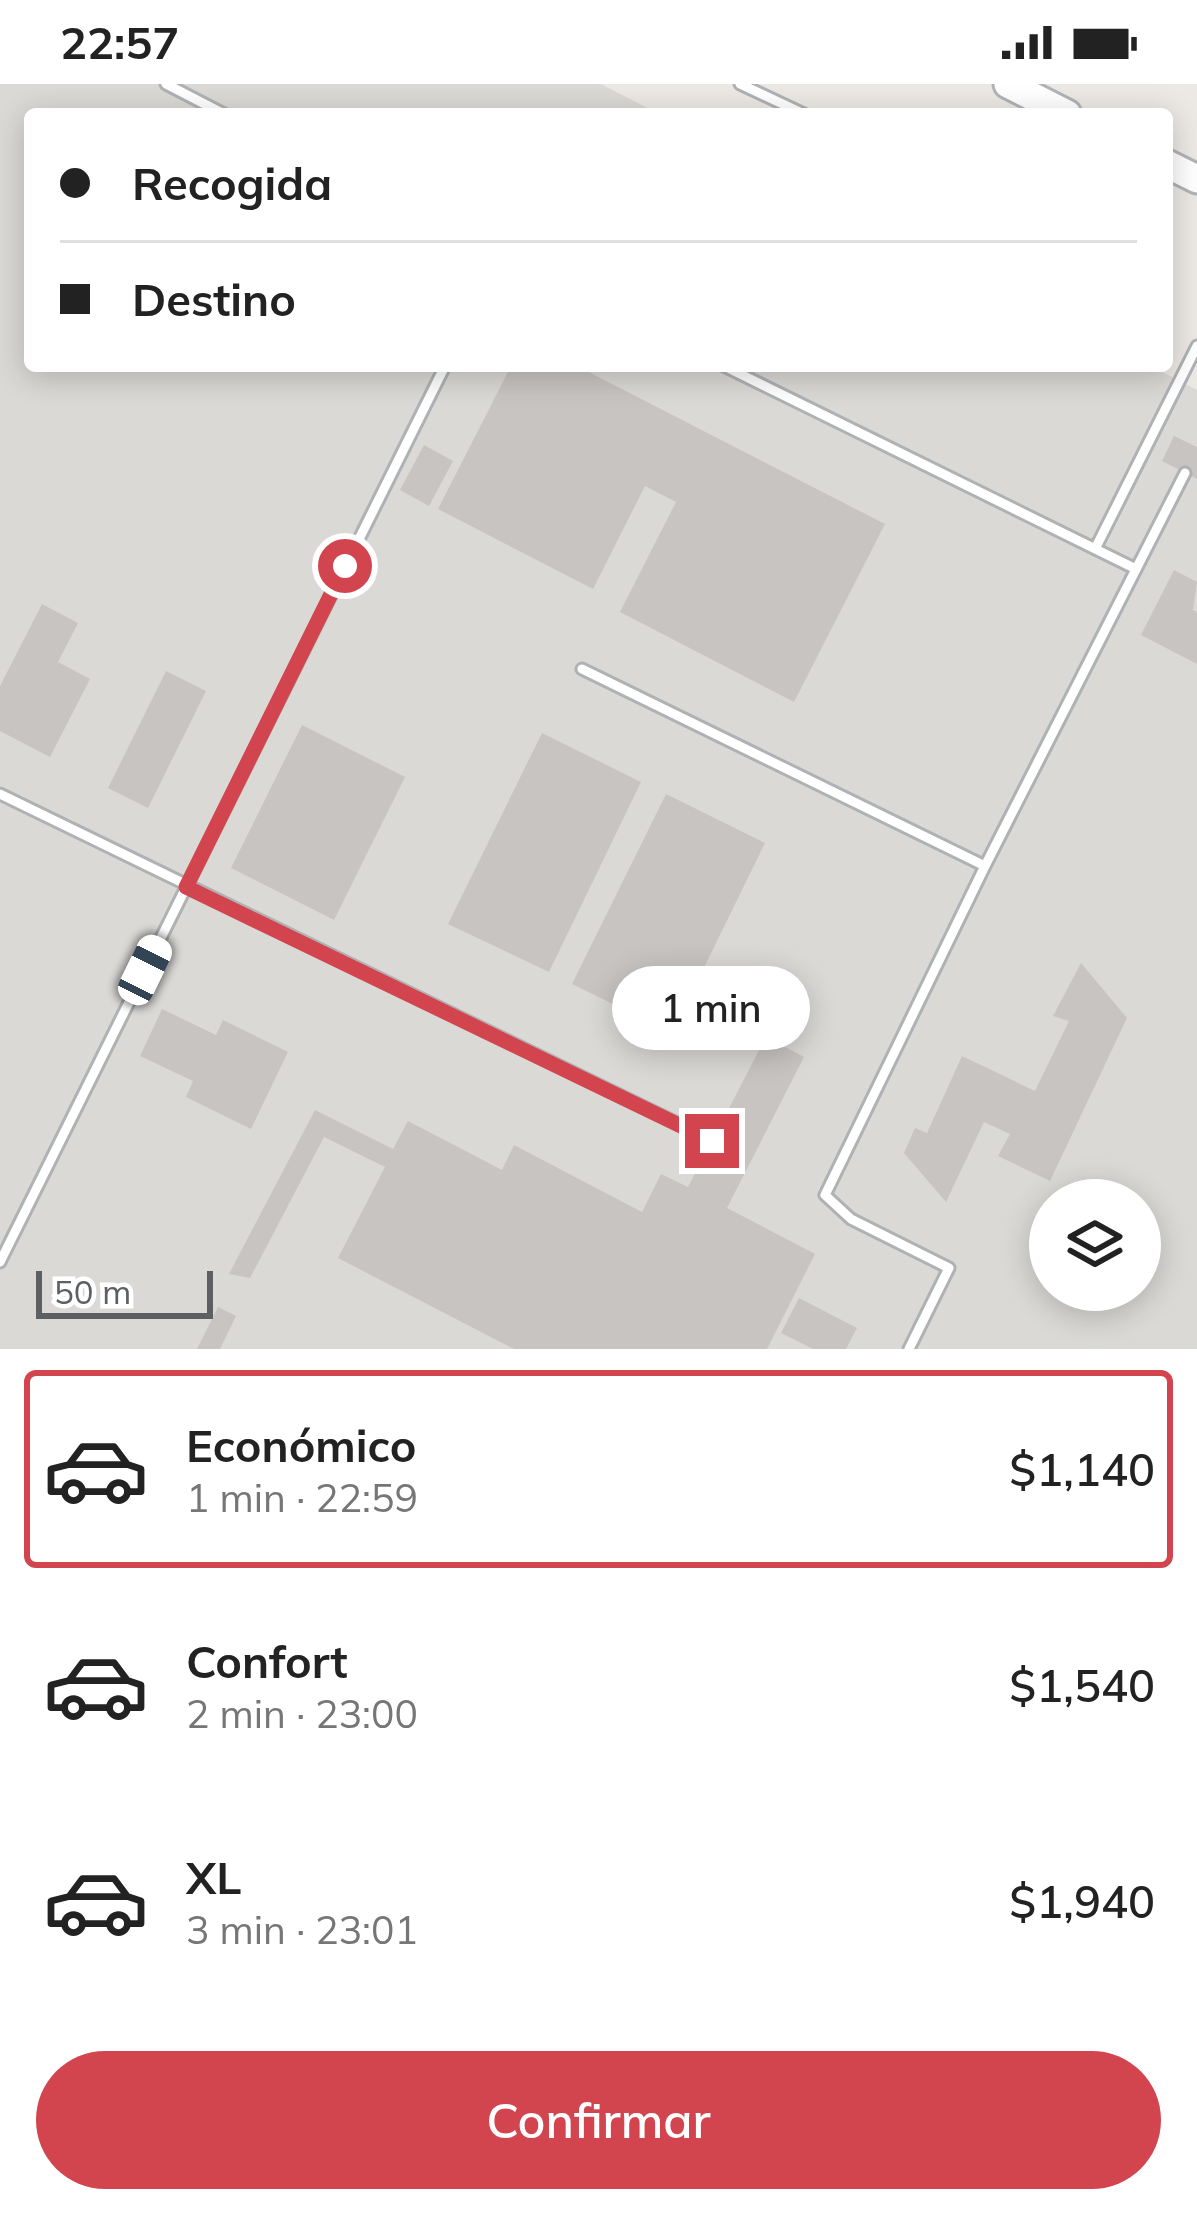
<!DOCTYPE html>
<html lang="es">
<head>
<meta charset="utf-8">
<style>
  :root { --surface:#fff; --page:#f2f2f2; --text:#222; --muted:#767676; --line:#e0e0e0; --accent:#d2454f }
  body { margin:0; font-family:Mulish,sans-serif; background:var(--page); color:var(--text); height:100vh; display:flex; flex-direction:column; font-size:45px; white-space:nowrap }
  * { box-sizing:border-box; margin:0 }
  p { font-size:39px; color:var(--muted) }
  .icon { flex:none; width:66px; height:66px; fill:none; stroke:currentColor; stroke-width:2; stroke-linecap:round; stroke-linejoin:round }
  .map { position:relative; height:1265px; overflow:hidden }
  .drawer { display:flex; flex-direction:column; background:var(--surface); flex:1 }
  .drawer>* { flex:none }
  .hud { position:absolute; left:24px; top:24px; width:1149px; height:264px; border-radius:12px; box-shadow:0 6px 30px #0003; display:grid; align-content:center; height:264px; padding:0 36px; background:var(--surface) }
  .fabs { position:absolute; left:1029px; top:1095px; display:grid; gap:24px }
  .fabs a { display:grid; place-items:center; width:132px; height:132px; border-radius:50%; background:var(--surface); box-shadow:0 6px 30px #0003; font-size:60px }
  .scale { position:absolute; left:36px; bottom:30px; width:177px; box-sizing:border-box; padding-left:12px; border:6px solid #5c6062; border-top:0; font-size:33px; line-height:42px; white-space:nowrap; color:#5c6062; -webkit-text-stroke:9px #fff; paint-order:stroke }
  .end { position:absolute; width:54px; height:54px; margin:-27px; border:15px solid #d2454f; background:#fff; box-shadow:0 0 0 6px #fff }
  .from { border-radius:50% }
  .bubble { position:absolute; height:84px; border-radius:42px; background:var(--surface); box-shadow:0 6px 30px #0003; font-size:39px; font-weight:600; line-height:84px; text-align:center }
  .car { position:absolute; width:36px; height:72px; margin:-36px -18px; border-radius:15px; box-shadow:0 0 9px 3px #0007; background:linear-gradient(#fff 24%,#345 0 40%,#fff 0 76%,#345 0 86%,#fff 0) }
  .hud b { display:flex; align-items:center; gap:42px; height:114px; font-size:45px }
  .hud b+b { border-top:3px solid var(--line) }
  .hud i { width:30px; height:30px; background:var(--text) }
  ul { padding:21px 0 0; list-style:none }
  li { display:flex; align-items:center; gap:36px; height:198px; margin:0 24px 18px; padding:0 12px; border:6px solid transparent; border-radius:12px }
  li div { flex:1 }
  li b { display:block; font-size:45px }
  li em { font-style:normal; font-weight:600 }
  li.active { border-color:var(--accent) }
  li>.icon { width:108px; height:108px; stroke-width:1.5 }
  .action { display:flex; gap:24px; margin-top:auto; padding:24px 36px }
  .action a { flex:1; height:138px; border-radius:72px; background:var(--accent); color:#fff; font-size:48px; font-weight:600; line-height:138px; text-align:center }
  .status { display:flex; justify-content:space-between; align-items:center; height:84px; padding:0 60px; background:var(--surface); direction:ltr }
  .status svg { height:33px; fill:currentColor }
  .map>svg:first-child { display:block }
</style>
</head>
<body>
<div class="status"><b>22:57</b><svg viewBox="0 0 49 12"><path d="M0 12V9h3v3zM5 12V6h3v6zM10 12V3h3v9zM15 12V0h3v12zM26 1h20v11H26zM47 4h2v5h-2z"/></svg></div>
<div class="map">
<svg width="1197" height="1265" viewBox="0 0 1197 1265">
  <rect width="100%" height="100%" fill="#ece9e4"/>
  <path fill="#dbd9d6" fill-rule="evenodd" d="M0 0H601L659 30H30V282H1151L1197 306V1265H0ZM1050 1116H1140V1206H1050Z"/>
  <path fill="#c8c4c1" d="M511 282H577L885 440 794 618 620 528 676 418 645 402 593 505 438 425Z
    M1174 352 1197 363V395L1162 377Z
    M424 361 453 377 429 422 400 406Z
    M1174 486 1197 498 1193 526 1197 528V580L1141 551Z
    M42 520 78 539 58 578 90 595 50 673 0 647V602Z
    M166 587 206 607 148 724 108 704Z
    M302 641 405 693 334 836 231 784Z
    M542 649 641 698 549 888 448 840Z
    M666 710 765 759 672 949 572 900Z
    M1081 879 1127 934 1050 1097 998 1072 1010 1050 984 1038 946 1118 904 1069 915 1044 927 1049 962 972 1035 1007 1069 937 1053 932Z
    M162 925 216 951 223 936 288 968 251 1045 186 1013 193 997 140 972Z
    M766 953 804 973 727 1124 815 1170 767 1265H514L338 1174 385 1083 324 1053 250 1194 229 1190 315 1026 393 1065 408 1037 502 1086 514 1061 642 1128 661 1090 688 1103Z
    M799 1214 857 1244 846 1265H813L781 1249Z
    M218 1223 236 1232 220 1265H197Z"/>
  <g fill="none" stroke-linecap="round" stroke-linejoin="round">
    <defs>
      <path id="service" d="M166 0 224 30
        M740 0 804 30
        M724 282 1136 485
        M1095 465 1197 262
        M582 585 985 782
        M0 710 712 1056
        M0 1178 445 282
        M909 1265 949 1184 851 1135 825 1111 985 782 1185 389"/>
      <path id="secondary" d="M1008 0 1067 30
        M1167 80 1197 95"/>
    </defs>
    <use href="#service" stroke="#afb2b4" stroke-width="15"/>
    <use href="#secondary" stroke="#b0b4b7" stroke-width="33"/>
    <use href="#service" stroke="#fff" stroke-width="9"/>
    <use href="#secondary" stroke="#fff" stroke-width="27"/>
  </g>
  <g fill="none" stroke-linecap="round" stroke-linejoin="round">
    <path stroke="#d2454f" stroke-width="15" d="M345 482 186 803 712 1057"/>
  </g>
</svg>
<div class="fabs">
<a><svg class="icon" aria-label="layers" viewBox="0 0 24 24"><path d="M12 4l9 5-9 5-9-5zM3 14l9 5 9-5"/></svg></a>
</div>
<div class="scale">50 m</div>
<i class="end from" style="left:345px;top:482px"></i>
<i class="end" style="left:712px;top:1057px"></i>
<div class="bubble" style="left:612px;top:882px;width:198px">1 min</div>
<i class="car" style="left:145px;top:886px;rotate:26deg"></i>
<div class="hud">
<b><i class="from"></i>Recogida</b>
<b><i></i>Destino</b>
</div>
</div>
<section class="drawer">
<ul>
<li class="active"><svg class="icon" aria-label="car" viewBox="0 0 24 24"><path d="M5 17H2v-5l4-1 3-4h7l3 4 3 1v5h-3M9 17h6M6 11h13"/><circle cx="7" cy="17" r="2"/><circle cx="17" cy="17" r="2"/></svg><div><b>Económico</b><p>1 min · 22:59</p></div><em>$1,140</em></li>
<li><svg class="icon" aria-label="car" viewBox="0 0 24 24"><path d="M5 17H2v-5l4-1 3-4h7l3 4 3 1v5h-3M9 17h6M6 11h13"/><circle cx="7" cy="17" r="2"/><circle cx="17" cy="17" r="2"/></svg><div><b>Confort</b><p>2 min · 23:00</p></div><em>$1,540</em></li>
<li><svg class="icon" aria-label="car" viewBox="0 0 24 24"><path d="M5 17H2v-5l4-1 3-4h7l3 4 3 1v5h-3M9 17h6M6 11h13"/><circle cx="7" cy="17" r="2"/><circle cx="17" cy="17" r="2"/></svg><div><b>XL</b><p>3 min · 23:01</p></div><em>$1,940</em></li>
</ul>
<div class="action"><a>Confirmar</a></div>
</section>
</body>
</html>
